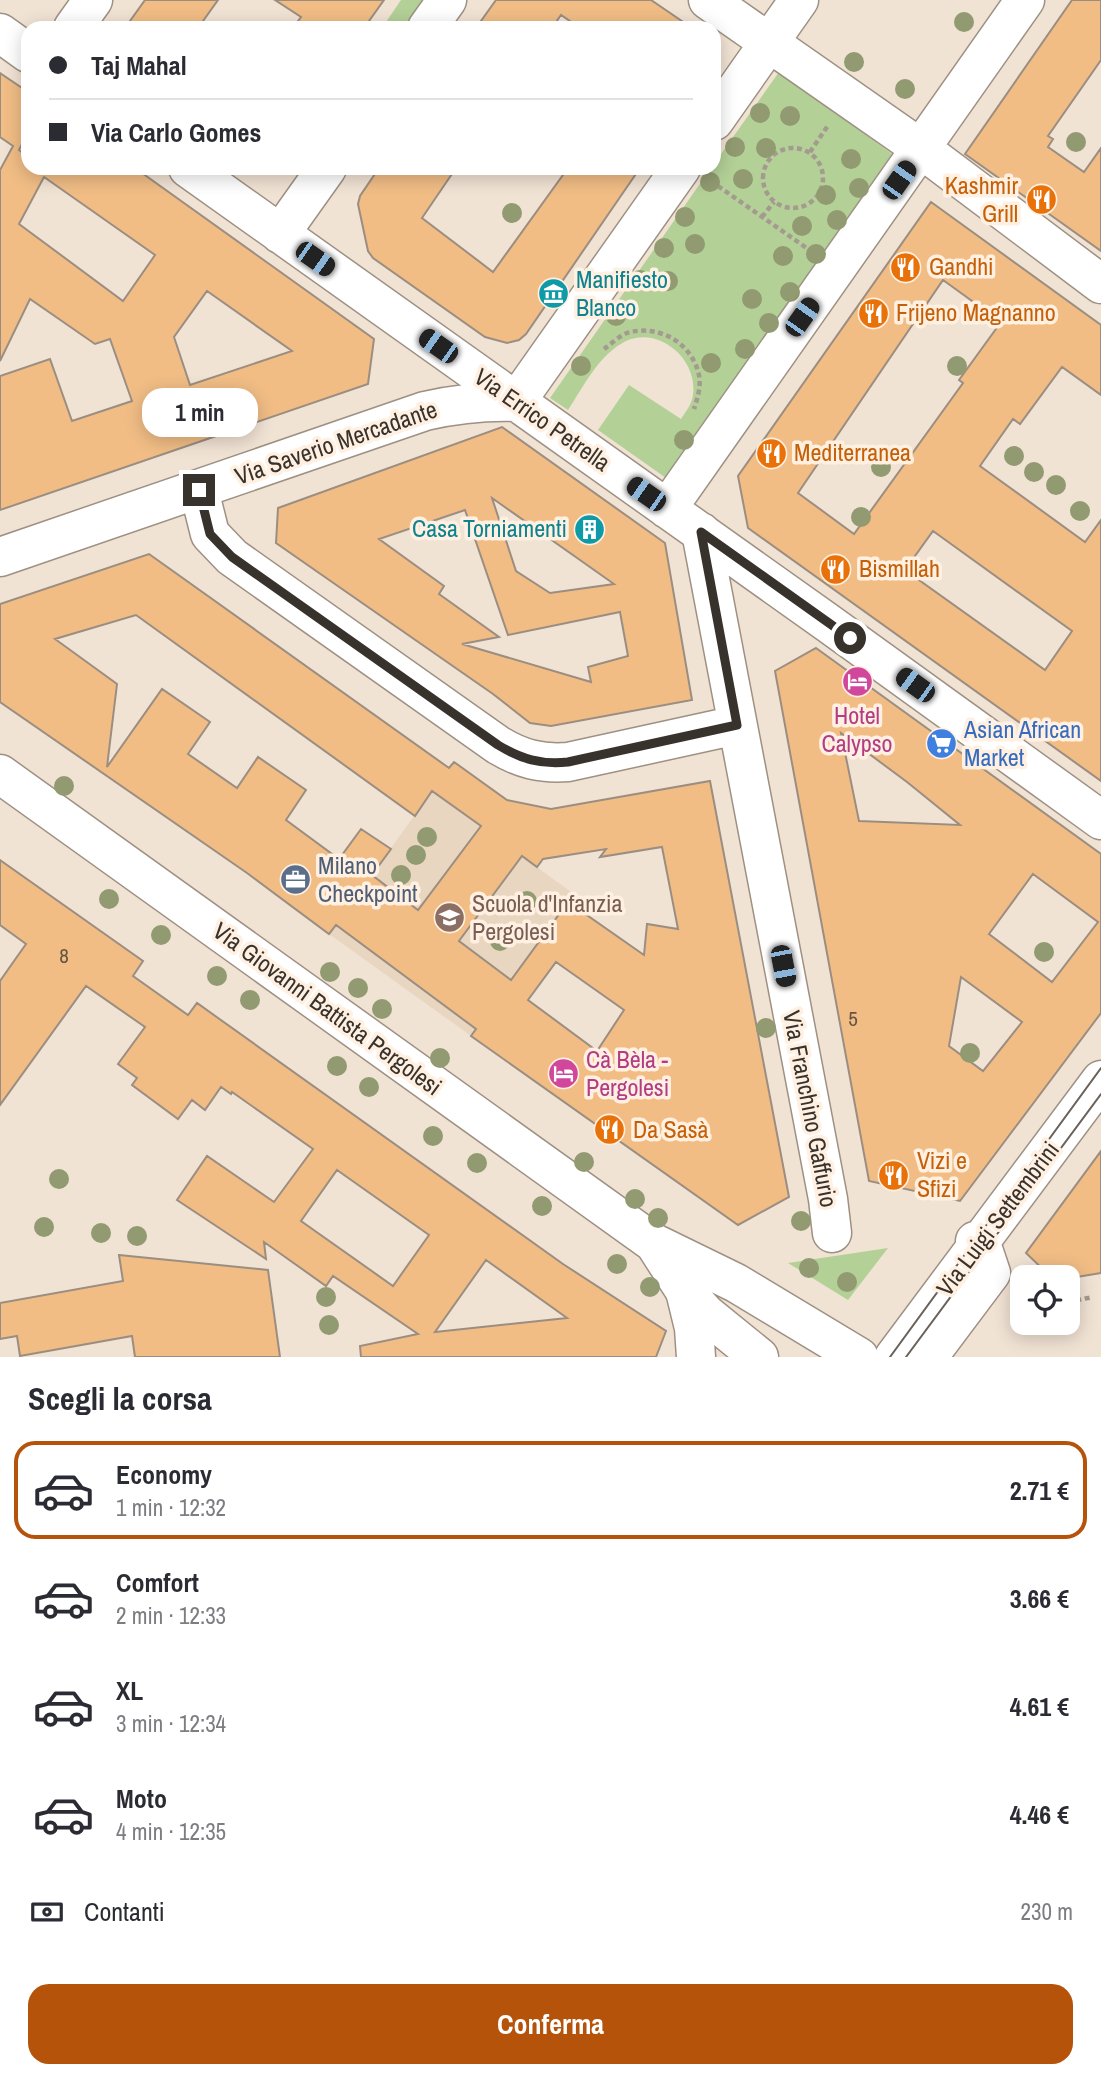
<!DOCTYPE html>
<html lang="it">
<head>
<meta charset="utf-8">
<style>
  :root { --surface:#fff; --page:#f2f2f3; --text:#2b2b33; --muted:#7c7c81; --line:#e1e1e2; --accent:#b45309 }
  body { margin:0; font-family:"Archivo Narrow",sans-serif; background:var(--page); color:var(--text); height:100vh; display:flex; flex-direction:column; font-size:26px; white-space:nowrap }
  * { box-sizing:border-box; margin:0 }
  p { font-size:23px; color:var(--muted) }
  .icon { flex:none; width:38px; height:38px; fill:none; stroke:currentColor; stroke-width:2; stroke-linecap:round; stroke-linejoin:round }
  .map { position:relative; height:1357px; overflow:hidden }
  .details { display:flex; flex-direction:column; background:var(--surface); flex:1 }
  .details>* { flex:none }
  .top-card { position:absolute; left:21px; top:21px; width:700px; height:154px; border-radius:21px; box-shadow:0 4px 18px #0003; display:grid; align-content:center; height:154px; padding:0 28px; background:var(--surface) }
  .fabs { position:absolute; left:1010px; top:1265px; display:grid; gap:14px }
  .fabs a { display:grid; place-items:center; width:70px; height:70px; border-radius:14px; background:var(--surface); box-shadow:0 4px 18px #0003; font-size:35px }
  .end { position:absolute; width:32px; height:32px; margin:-16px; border:9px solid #38322d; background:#fff; box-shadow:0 0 0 4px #fff }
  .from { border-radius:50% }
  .bubble { position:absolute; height:49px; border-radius:21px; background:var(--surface); box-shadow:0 4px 18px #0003; font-size:23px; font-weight:800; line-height:49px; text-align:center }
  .car { position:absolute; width:21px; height:42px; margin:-21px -10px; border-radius:9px; box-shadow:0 0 5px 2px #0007; background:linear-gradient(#222 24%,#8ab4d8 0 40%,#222 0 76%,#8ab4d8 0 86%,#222 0) }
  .top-card b { display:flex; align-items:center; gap:24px; height:66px; font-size:26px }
  .top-card b+b { border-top:2px solid var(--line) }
  .top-card i { width:18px; height:18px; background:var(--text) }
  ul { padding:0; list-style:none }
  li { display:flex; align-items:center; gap:21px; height:98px; margin:0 14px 10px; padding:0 14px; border:4px solid transparent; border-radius:21px }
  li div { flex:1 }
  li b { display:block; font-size:26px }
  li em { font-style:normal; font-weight:800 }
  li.on { border-color:var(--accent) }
  li>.icon { width:63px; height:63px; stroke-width:1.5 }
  h2 { padding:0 28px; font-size:32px; line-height:84px }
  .pay { display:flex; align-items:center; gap:18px; height:77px; padding:0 28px; font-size:26px }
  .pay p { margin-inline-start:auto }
  .action { display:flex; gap:14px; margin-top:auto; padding:14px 28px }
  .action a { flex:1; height:80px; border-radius:21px; background:var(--accent); color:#fff; font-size:28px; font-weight:800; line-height:80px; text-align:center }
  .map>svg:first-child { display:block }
</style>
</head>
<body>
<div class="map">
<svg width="1101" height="1357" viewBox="0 0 1101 1357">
  <rect width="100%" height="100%" fill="#f1e3d4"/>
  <path fill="#e9d6c1" d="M432 791 574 894 471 1036 329 934Z"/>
  <path fill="#b3d097" d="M401 0H437L417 28H382Z
    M779 72 892 154 666 478 598 430 629 385 681 419C686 411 692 404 693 395 698 360 660 326 626 341 599 354 584 386 568 410L550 398 711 168H714V164Z
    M888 1248 848 1300 788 1263Z"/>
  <path fill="#f1bd85" stroke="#9b8e81" stroke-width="2" fill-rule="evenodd" d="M145 0H218L198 28H125Z
    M275 0H384L364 28H293L301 17Z
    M496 0H651L692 28H580L561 15 552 28H476Z
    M1072 0H1101V60L1048 136 1053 139 1048 147 1084 172 1101 148V251L965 154Z
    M0 73 28 92V132L19 150 28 157V168H135L374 339 368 384 0 510V376L50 359 72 421 132 401 110 339 95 344 30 299 0 361V170L13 146 0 137ZM44 177 155 255 123 301 19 224ZM207 291 292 351 190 385 174 337Z
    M379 168H456L422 218 493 272 568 168H640L526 334 519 340 507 343 485 337 373 258 368 251 358 204 360 196Z
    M931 202 1101 325V395L1062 367 1020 424 1013 419 980 466 1085 542 1101 520V781L748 528 738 476ZM943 280 1001 322 959 380 963 383 854 534 798 493ZM933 531 1072 631 1045 670 905 570Z
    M502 427 665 543 692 700 551 726 530 723 493 694 276 543 278 508ZM492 498 614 584 550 593 516 571ZM465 510 508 635 620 612 628 656 588 667 591 682 462 644 499 637 439 594 444 586 379 539Z
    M149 554 449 768 454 762 507 800 551 809 710 781 789 1197 738 1225 471 1036 476 1029 336 925 329 934 247 873 0 702V604ZM136 615 415 816 432 791 481 826 418 910 372 875 391 849 361 829 339 859 286 820 306 790 258 757 237 788 188 754 210 722 162 689 107 767 117 684 55 639ZM662 847 678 929 647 924 644 955 568 902 511 980 459 941 522 856 537 867 543 859 606 849 600 857ZM556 962 624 1010 597 1051 528 1000Z
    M816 648 1101 854V1013L960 1201 869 1181 775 671ZM841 733 907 782 960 825 859 821ZM1033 874 1098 922 1052 982 989 934ZM961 977 1022 1022 983 1071 949 1046Z
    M0 860 143 961 133 976 188 1015 197 1003 563 1264 666 1331 656 1357H361L360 1346 418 1334 333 1276 326 1286 264 1242 266 1259 177 1200 207 1156 274 1202 313 1149 232 1092 231 1094 221 1087 205 1110 192 1100 178 1119 132 1085 137 1078 118 1064 145 1027 86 986 0 1105V981L26 944 0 925ZM337 1170 429 1235 393 1286 301 1221ZM486 1260 567 1318 435 1332Z
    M1101 1151V1273L1071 1278H1052L1026 1253Z
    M119 1255 268 1270 280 1357H135L132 1336 20 1356 17 1336 0 1339V1303L123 1281Z"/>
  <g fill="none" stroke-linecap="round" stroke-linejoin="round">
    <defs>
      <path id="minor" d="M708 0 920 148 1101 284
        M73 28 93 0
        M427 28 447 0
        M0 33 28 53
        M714 121 799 0
        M188 168 828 623 1101 820
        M280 234 327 168
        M516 402 681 168
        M199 490 210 534 232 557 498 745C521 759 541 764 568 762L737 725
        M667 509 1025 0
        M701 532 828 1199 832 1233
        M0 557 425 411C456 404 485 401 516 402
        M685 1291 694 1328 696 1357
        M894 1357 1101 1080
        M928 1357 991 1273 984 1252 975 1241"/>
      <path id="major" d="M0 774 654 1243 736 1283 859 1357
        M654 1243 685 1291 706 1314 759 1357"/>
    </defs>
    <use href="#minor" stroke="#9e9183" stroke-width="41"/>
    <use href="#major" stroke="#9e9183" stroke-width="41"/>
    <path stroke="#a49a8f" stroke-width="4.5" stroke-dasharray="5 3.5" stroke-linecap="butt" d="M763 178a30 30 0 1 1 60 0a30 30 0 1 1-60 0Z
      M810 152 829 124
      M718 186 808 249
      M762 217 774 202
      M604 349C611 344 619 336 627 333 657 324 689 341 698 371 702 384 698 397 694 409
      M1036 1278 1037 1276
      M1016 1301 1022 1293
      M1068 1302 1093 1297"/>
    <use href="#minor" stroke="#fff" stroke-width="38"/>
    <use href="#major" stroke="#fff" stroke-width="38"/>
    <path stroke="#6a625a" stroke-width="2" d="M890 1357 1101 1068
      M906 1357 1101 1094"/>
  </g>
  <g fill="#919a70">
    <circle cx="964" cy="22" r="10"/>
    <circle cx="854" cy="62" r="10"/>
    <circle cx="905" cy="89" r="10"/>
    <circle cx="760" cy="113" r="10"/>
    <circle cx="790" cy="116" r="10"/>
    <circle cx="1076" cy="142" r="10"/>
    <circle cx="735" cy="147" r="10"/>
    <circle cx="766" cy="148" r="10"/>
    <circle cx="851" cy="159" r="10"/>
    <circle cx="743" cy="179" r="10"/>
    <circle cx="710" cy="182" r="10"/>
    <circle cx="859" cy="188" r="10"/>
    <circle cx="826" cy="195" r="10"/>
    <circle cx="512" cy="213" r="10"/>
    <circle cx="685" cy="217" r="10"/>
    <circle cx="837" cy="220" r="10"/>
    <circle cx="802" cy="226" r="10"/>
    <circle cx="695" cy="244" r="10"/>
    <circle cx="664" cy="248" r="10"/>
    <circle cx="816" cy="254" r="10"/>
    <circle cx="783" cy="256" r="10"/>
    <circle cx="640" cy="280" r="10"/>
    <circle cx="668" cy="281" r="10"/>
    <circle cx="790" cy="292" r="10"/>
    <circle cx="752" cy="299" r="10"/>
    <circle cx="616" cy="316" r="10"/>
    <circle cx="769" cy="323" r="10"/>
    <circle cx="745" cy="349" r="10"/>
    <circle cx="711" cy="363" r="10"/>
    <circle cx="581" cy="366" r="10"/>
    <circle cx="957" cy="366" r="10"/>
    <circle cx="684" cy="440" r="10"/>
    <circle cx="1014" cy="456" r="10"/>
    <circle cx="881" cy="467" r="10"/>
    <circle cx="1034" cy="472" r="10"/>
    <circle cx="1056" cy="485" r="10"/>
    <circle cx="1080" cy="511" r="10"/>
    <circle cx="861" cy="517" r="10"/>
    <circle cx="64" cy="786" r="10"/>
    <circle cx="427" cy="837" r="10"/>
    <circle cx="416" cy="855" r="10"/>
    <circle cx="401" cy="875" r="10"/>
    <circle cx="109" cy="899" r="10"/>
    <circle cx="527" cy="901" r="10"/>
    <circle cx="161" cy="935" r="10"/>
    <circle cx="500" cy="941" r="10"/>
    <circle cx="1044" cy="952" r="10"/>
    <circle cx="330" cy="972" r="10"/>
    <circle cx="217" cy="976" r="10"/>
    <circle cx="358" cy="988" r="10"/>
    <circle cx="250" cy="1000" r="10"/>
    <circle cx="382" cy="1009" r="10"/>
    <circle cx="766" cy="1028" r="10"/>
    <circle cx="970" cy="1053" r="10"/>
    <circle cx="440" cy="1058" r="10"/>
    <circle cx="337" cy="1066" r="10"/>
    <circle cx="369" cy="1087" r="10"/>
    <circle cx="433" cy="1136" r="10"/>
    <circle cx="584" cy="1162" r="10"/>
    <circle cx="477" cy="1163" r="10"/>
    <circle cx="59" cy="1179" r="10"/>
    <circle cx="635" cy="1199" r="10"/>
    <circle cx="542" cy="1206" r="10"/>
    <circle cx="658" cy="1218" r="10"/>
    <circle cx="801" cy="1221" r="10"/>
    <circle cx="44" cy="1227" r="10"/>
    <circle cx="101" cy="1233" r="10"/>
    <circle cx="137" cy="1236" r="10"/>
    <circle cx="617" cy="1264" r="10"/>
    <circle cx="809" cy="1268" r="10"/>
    <circle cx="847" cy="1282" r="10"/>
    <circle cx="650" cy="1287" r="10"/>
    <circle cx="326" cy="1297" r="10"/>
    <circle cx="329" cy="1325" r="10"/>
  </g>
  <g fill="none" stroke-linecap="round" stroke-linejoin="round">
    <path stroke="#38322d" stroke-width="9" d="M199 490 210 534 232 557 498 745C521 759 541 765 568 762L737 725 701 532 850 638"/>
  </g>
  <defs>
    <symbol id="restaurant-disc" viewBox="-11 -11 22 22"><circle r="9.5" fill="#e8710a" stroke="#fff0e1"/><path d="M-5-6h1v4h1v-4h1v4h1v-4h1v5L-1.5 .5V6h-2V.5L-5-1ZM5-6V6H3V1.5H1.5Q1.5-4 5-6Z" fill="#fff"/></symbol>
    <symbol id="museum-disc" viewBox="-11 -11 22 22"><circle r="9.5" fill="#0f9aa8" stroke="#fff0e1"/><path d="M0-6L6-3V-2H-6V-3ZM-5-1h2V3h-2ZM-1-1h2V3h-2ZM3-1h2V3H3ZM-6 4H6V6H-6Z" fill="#fff"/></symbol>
    <symbol id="building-disc" viewBox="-11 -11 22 22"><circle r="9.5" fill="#0f9aa8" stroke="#fff0e1"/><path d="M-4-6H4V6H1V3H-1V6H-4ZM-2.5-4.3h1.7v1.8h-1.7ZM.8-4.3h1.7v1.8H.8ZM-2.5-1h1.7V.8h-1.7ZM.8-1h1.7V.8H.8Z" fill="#fff"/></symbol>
    <symbol id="hotel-disc" viewBox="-11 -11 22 22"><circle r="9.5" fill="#d1479c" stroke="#fff0e1"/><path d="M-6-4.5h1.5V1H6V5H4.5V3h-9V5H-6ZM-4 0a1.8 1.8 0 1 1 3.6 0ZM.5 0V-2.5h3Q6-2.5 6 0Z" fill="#fff"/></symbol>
    <symbol id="supermarket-disc" viewBox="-11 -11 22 22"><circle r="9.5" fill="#3f7fe0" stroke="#fff0e1"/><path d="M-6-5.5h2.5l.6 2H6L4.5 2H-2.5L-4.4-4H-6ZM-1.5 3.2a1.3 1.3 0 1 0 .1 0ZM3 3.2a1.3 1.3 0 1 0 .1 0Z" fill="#fff"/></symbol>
    <symbol id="office-disc" viewBox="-11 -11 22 22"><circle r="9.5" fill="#5c6f8a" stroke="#fff0e1"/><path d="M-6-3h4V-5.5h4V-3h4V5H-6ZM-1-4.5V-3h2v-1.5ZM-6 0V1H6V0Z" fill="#fff"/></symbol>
    <symbol id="school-disc" viewBox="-11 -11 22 22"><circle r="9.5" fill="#8d6e63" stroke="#fff0e1"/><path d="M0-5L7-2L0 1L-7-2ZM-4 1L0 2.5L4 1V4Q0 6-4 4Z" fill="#fff"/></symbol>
  </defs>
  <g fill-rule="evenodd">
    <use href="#restaurant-disc" x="1024" y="182" width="35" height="35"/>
    <use href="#restaurant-disc" x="888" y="250" width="35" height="35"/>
    <use href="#museum-disc" x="536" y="276" width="35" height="35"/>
    <use href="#restaurant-disc" x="856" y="296" width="35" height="35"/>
    <use href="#restaurant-disc" x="754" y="436" width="35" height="35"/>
    <use href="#building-disc" x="572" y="512" width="35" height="35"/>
    <use href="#restaurant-disc" x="818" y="552" width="35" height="35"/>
    <use href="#hotel-disc" x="840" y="664" width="35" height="35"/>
    <use href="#supermarket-disc" x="924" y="726" width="35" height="35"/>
    <use href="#office-disc" x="278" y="862" width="35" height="35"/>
    <use href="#school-disc" x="432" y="900" width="35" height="35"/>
    <use href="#hotel-disc" x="546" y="1056" width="35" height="35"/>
    <use href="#restaurant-disc" x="592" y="1112" width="35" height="35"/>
    <use href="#restaurant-disc" x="876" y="1158" width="35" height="35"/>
  </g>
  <g text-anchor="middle" stroke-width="7" stroke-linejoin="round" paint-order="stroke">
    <g font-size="21" fill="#665543">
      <text x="64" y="963">8</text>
      <text x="853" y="1026">5</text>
    </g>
    <g font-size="24" fill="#c56008" stroke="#fff0e1" text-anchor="start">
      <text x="1018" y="194" text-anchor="end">Kashmir<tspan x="1018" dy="28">Grill</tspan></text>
      <text x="929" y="275">Gandhi</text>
      <text x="896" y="321">Frijeno Magnanno</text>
      <text x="794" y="461">Mediterranea</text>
      <text x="859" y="577">Bismillah</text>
      <text x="633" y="1138">Da Sasà</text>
      <text x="917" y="1169">Vizi e<tspan x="917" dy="28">Sfizi</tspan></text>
    </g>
    <g font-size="24" fill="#0d838f" stroke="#fff0e1" text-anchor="start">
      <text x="576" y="288">Manifiesto<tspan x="576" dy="28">Blanco</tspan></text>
      <text x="567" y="537" text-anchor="end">Casa Torniamenti</text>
    </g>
    <g font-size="24" fill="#38322d" stroke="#fff0e1">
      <text transform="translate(542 420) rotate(35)" y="8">Via Errico Petrella</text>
      <text transform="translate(336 443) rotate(-19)" y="8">Via Saverio Mercadante</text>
      <text transform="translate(327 1009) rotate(36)" y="8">Via Giovanni Battista Pergolesi</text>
      <text transform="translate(810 1109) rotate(79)" y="8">Via Franchino Gaffurio</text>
      <text transform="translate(998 1219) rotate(-53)" y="8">Via Luigi Settembrini</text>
    </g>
    <g font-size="24" fill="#b23c85" stroke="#fff0e1">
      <text x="857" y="724">Hotel<tspan x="857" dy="28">Calypso</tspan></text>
      <text x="586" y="1068" text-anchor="start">Cà Bèla -<tspan x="586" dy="28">Pergolesi</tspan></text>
    </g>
    <g font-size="24" fill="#366cbe" stroke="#fff0e1" text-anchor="start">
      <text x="964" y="738">Asian African<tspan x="964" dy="28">Market</tspan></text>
    </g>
    <g font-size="24" fill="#4e5e75" stroke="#fff0e1" text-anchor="start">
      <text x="318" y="874">Milano<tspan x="318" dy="28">Checkpoint</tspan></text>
    </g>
    <g font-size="24" fill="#785e54" stroke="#fff0e1" text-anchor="start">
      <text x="472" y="912">Scuola d'Infanzia<tspan x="472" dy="28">Pergolesi</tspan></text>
    </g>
  </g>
</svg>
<div class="fabs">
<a><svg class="icon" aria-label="locate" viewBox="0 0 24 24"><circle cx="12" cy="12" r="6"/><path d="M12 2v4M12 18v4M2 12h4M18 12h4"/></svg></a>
</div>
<i class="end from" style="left:850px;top:638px"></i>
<i class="end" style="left:199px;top:490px"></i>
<div class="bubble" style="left:142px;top:388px;width:116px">1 min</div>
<i class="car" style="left:899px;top:180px;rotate:35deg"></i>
<i class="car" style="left:315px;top:259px;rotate:125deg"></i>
<i class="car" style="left:802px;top:317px;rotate:35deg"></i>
<i class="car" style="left:438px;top:346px;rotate:305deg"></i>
<i class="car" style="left:646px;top:494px;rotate:305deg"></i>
<i class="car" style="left:915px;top:685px;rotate:306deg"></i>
<i class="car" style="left:783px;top:966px;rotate:169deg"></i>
<div class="top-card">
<b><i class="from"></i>Taj Mahal</b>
<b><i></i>Via Carlo Gomes</b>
</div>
</div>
<section class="details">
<h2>Scegli la corsa</h2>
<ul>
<li class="on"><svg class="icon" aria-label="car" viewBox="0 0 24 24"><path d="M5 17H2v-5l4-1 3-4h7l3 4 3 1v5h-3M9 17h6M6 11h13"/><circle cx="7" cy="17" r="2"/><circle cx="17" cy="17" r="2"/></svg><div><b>Economy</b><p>1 min · 12:32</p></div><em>2.71 €</em></li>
<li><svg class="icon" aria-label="car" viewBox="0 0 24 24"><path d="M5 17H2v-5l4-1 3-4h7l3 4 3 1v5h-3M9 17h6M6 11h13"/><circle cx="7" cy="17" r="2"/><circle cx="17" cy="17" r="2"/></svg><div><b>Comfort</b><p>2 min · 12:33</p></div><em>3.66 €</em></li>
<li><svg class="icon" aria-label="car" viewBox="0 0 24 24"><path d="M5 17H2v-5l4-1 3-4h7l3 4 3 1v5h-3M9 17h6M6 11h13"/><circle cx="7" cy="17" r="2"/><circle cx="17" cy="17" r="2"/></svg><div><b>XL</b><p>3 min · 12:34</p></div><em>4.61 €</em></li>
<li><svg class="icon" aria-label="car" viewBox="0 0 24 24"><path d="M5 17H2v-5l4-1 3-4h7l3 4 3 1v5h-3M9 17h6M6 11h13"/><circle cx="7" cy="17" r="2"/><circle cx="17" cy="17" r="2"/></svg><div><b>Moto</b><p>4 min · 12:35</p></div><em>4.46 €</em></li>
</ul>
<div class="pay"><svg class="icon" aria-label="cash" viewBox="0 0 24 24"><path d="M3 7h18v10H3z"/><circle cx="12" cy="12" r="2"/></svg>Contanti<p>230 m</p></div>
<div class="action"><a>Conferma</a></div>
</section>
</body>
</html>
